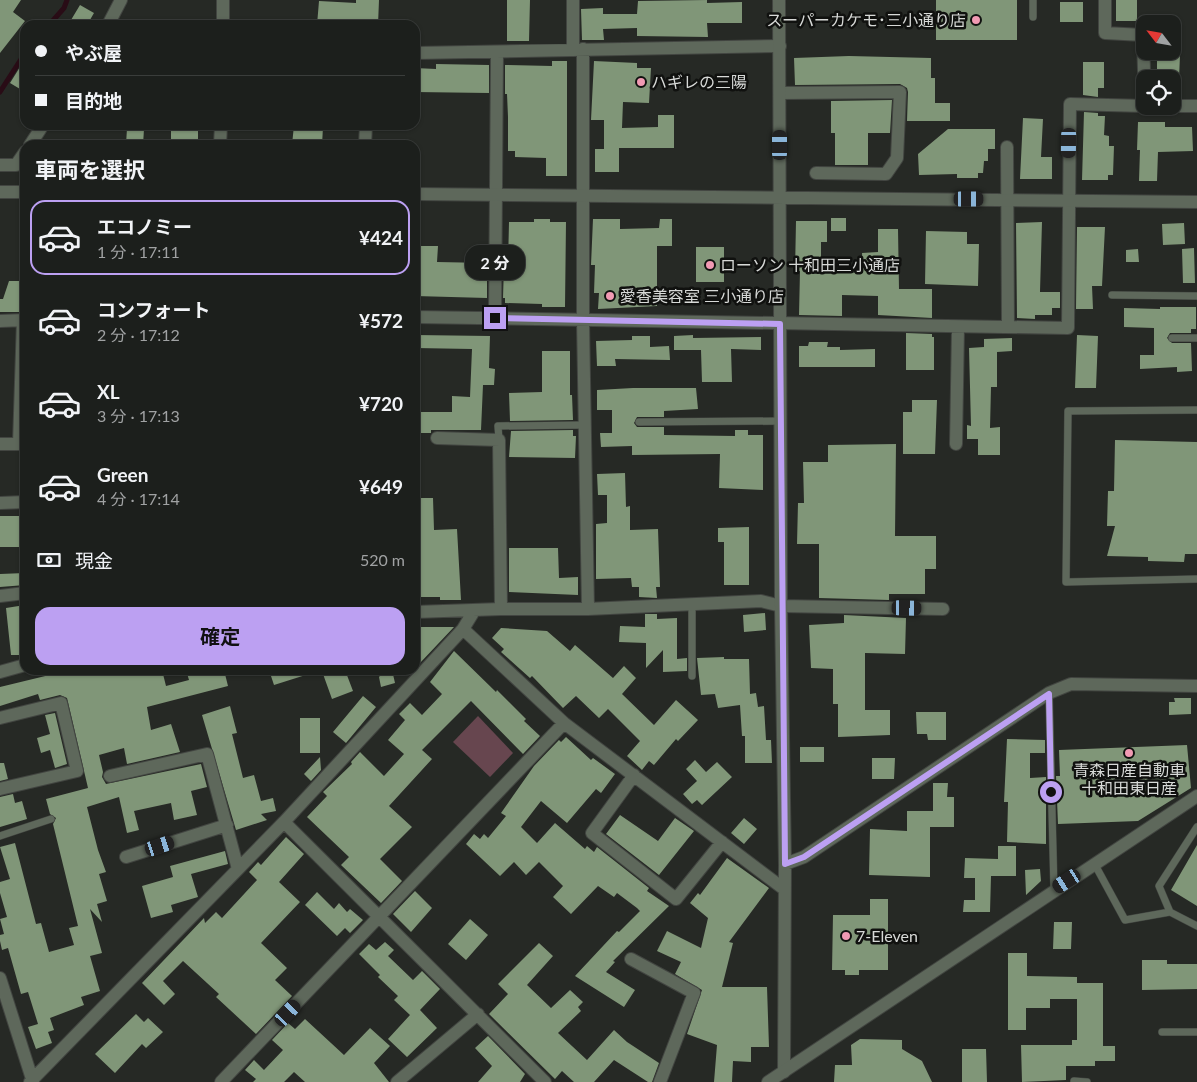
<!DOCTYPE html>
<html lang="ja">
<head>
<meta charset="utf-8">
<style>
  :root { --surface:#1c1f1c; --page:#292c29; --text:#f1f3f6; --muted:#a0a2a3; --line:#3a3d3b; --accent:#bca0f2 }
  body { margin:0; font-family:Lato,"Noto Sans JP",sans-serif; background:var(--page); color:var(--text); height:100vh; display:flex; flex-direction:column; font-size:19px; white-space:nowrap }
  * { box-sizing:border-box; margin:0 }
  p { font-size:16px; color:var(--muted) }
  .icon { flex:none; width:28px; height:28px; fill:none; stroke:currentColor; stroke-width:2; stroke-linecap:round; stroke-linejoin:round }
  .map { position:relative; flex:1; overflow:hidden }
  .details { position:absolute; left:20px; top:140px; width:400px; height:535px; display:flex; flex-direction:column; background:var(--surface); border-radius:15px; box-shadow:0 1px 4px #0004,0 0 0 1px var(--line) }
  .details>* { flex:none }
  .hud { position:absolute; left:20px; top:20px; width:400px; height:110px; border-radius:15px; box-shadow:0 1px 4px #0004,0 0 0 1px var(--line); display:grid; align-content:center; height:110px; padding:0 15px; background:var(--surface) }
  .needle { width:32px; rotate:301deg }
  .controls { position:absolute; left:1136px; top:15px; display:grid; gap:10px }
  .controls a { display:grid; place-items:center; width:45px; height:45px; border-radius:10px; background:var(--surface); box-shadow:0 1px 4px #0004,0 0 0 1px var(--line); font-size:25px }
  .end { position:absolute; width:22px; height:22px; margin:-11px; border:6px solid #bca0f2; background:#111; box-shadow:0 0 0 2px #111 }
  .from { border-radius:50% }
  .bubble { position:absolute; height:35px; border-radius:15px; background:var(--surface); box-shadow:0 1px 4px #0004,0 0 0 1px var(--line); font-size:16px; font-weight:700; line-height:35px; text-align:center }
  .car { position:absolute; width:15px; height:30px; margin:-15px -8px; border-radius:6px; box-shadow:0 0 4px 1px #0007; background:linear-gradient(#222 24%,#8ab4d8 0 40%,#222 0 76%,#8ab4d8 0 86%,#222 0) }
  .hud b { display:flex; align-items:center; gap:18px; height:48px; font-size:19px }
  .hud b+b { border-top:1px solid var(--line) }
  .hud i { width:12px; height:12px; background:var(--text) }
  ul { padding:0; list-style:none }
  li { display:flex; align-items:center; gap:15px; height:75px; margin:0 10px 8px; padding:0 5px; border:2px solid transparent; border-radius:15px }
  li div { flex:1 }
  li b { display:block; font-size:19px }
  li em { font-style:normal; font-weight:700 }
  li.active { border-color:var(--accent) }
  li>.icon { width:45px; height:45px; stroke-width:1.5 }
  h2 { padding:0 15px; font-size:22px; line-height:60px }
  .pay { display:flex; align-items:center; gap:12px; height:55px; padding:0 15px; font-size:19px }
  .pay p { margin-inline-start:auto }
  .button { display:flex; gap:10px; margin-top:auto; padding:10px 15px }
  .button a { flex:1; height:58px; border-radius:15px; background:var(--accent); color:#111; font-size:20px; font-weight:700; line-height:58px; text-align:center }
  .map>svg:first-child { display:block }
</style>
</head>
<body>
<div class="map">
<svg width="1197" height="1082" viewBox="0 0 1197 1082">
  <rect width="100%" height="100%" fill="#262925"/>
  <path fill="#67464f" d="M478 716 513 753 490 777 453 742Z"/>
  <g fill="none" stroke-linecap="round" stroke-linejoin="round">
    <path stroke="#290c16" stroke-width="5" d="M49 25 64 8 67 0
      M0 92 25 53"/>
  </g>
  <path fill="#809678" d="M0 0H21L13 12 25 21 0 53Z
    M356 0H379L378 25H317L319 1 356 3Z
    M507 0H530L529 41H507Z
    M707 0V3L742 2V23H707L708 37 637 36V28L603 29 604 40H582L581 9 603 8V14H637L638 1Z
    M936 0H1017V40H936Z
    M1116 0H1137V21H1116Z
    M1060 2H1083V22H1060Z
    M80 5 94 13 87 25H68Z
    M1157 55H1180L1179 79H1157Z
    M849 56 931 58V78H935V103H950V121H907L908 92 907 88 900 84 795 85 794 58Z
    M25 59V92L10 83Z
    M552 61H567V176H546V158L515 157V151H508V117L507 94H505V65L552 66Z
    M594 61 637 63V68H651L649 103 623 102 622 128 658 127V115H674V148H619V172H595V149H604V120H591Z
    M1083 62H1104V88H1098V97L1083 95Z
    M436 64 489 65V93L415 92V68L436 69Z
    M892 100 890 133H868V165H835V133H831V101Z
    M1084 112 1098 113V116H1105L1104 135 1109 136V146H1114L1113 175H1108V180H1082Z
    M1023 118 1043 119 1041 157H1052V179H1020Z
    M1138 122H1165V127H1192L1193 151 1158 152 1157 181H1139L1140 150H1137Z
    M294 125 323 127 322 145H292Z
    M127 128 144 129 143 145H126Z
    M948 129H995V149H988V161H984L983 173H978V178H957V174L919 175 918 154Z
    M171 130H198V145H171Z
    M831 218H846V231H831Z
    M534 219H550V222H566L565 307H542V304L505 303V298H503L504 264H508L509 222H534Z
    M593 219H620V229L659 228 660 219H672V246H657V306L598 309 599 293H594L595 265H591Z
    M796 221H827V242H821V269H835V272L863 273 862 253 878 252V229H898L899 289H932V318L878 315V296L842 295V316L799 315 800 271 795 272Z
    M1042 222 1040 292H1060V308H1052V315H1035V319L1017 318 1016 223Z
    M1184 223 1185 244 1163 245 1162 224Z
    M1077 227H1105L1102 286H1092L1093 309H1076Z
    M926 231 967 232V244H979L978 286 925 284Z
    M421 246H438L437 262 487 263V298L415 296V261H421Z
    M696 247H724V282H696Z
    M1194 248 1195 283H1183L1182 249Z
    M1138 249 1139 262H1126V250Z
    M9 281H25V312H0V299H3Z
    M1160 307H1196V329H1191V333H1170L1167 338 1172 343H1191L1192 371 1177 372V367L1140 369V355H1154V328L1124 327V308L1160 309Z
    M906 333 932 334V337H934V370H906Z
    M415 335 490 336 489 368 495 369 494 385H483L481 430H431V433H415L417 412H452V396L470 397 472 349 415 348Z
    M693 335V338L761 337V350L731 349 732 382H702L701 350H674V336Z
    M1077 335 1098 336 1096 388H1075Z
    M632 336H650V347L669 346 670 360 615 359 616 366H597L596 341 632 340Z
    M1012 338V351L997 352V387H991L990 428 1000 427V455H978V439H967V425L971 426 969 348 984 347V339Z
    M809 342H828L827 347H840V350L875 349V367H799V346H808Z
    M542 351H570V395H572L573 420 510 421 509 393 542 392Z
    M633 388H696L698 409 664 411V417H637L634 423 637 427H664V435L735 436V430H748V435H763V490L719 488 720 454 632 455V446L601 447 600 433H612V410H597V390Z
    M912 400H937L935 454H903V412H912Z
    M573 430V436H576L575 458 509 457 511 431Z
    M1115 440 1197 442V554H1185L1184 562 1148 561V557L1107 556 1115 526H1107L1108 491H1114Z
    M896 444 895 536H936V569H925V594H889V600L819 598V544H797L798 503H804L803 462H828V445Z
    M625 473 626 507 630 506V530L658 529 660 587H656L657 598 639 597V587H632L631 578 596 579V524L607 523V495H598L597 474Z
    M417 498H433L434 530 457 529 461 600H440V597H416Z
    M0 516H25V547H0Z
    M749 527V585H724V542H718V528Z
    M509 548H558L559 578 578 577V595L509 592Z
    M25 573V585L0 587V574Z
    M25 605V655H11L6 608Z
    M765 613 766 630 744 632 743 615Z
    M645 614H657V619L677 618V659L687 658V671L663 672V650L646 668V643L619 642 620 626 645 627Z
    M844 615 906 618 905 654 865 653V710H890V735L838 737V704H833V669L811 668 809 625 844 623Z
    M415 627H454L420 663 415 665Z
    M501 628 547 631 570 651 575 645 613 678 624 666 636 678 622 694 654 725 676 700 698 720 678 741 676 739 654 765 649 761 642 770 627 756 640 741 608 709 599 718 576 696 563 708 532 676 530 678 501 652 504 649 492 638Z
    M454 651 496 692 497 690 526 719 524 721 540 736 523 754 471 701 422 750 432 759 389 806 412 827 380 859 402 881 381 903 341 865 349 857 307 817 327 796 323 792 352 764 351 762 360 752 384 776 404 754 388 740 405 720 399 714 410 703 422 715 442 694 430 682Z
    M724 657V659H749L750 694 756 693 758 707 764 706 766 740H771L772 763H745V736H742L740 705 718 708 715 694 701 695 697 658Z
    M70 670H162L166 686 189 680 186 670H224L228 686 147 707 151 730 171 724 180 752 127 764 124 748 99 755 103 772 102 777 106 784 201 764 207 787 191 791 197 815 174 820 171 803 134 811 139 830 127 833 119 797 87 807 98 850 106 872 99 874 107 901 97 904 102 922 90 909 102 953 90 956 100 991 81 997 84 1005 50 1018 54 1030 48 1032 52 1043 36 1049 28 1027 38 1024 28 992 21 994 8 948 2 950 0 941V935L4 934 0 919 7 917 0 893V882L10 879 0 847 15 843 36 924 41 923 49 952 74 945 69 928 78 926 53 824 56 818 50 814 46 799 88 788 67 698 60 695 40 700 38 694 0 706V687Z
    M269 670H312V673L274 685Z
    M334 670H345L353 691 332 699 323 674Z
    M385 670H392L395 683 381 687 379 677Z
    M363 696 376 707 346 743 333 732Z
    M1174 698H1191V714L1169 715V702H1175Z
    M230 706 237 733 232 734 243 778 254 775 261 801 273 798 276 811 261 814 267 820 236 830 202 715Z
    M916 712H946V740H928L927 734H917Z
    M55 713 67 764 55 768 50 750 41 753 37 738 50 734 45 715Z
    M300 718H320V753H300Z
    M566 737 591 760 593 758 615 774 601 793 596 789 567 823 541 801 521 827 537 843 555 823 585 849 587 846 594 852 597 847 649 888 647 891 669 906 613 961 615 962 606 972 635 990 624 1007 575 976 617 931 619 932 640 911 637 908 617 893 614 897 598 886 571 914 553 897 563 886 539 862 526 875 514 862 500 876 466 844 474 834 480 839 484 834 488 838 506 816 501 813 534 766 559 740 561 742Z
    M1007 739 1045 740V753H1030V778L1046 777V844L1007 842 1008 802H1004Z
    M1187 745 1191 788 1138 821 1058 824 1056 776H1060L1059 750Z
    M800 747H824V762H800Z
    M320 757 321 770 311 781 304 774Z
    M872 758H895L894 779H872Z
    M695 760 706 772 717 762 732 777 702 805 697 800 692 804 683 794 697 781 686 769Z
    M0 763H4L8 779 0 781Z
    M933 783H948L947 797H954V827H930V877L869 875 870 829 907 831V811H933Z
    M13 794 15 803 22 801 27 819 0 827V797Z
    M620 815 658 841 675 818 694 831 659 875 606 834Z
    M744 818 757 829 744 844 731 833Z
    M286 837 304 854 279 882 300 902 261 943 287 968 275 980 292 996 256 1034 216 997 219 994 183 961 163 981 175 994 164 1005 142 983 204 918 205 923 216 912 222 918 257 880 249 872 258 862 261 865Z
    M1197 845V906L1171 890Z
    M998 846H1016V876H991L990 912H963L964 900H975V878H964L965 858 998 859Z
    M225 851 228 864 191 874 198 897 171 905 173 912 151 918 142 886 173 877 170 866Z
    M727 858 769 888 729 942 733 943 722 987H767L769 1047H751V1062L733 1061 732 1082H714L717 1045 687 1034 702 990 675 974 681 962 657 951 667 931 701 948 708 918 690 903 698 893 700 895Z
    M1040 869 1041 881 1026 895 1025 870Z
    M415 891 432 908 411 932 393 914Z
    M317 892 334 909 339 903 347 912 350 909 363 920 350 933 345 928 337 936 305 905Z
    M870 899H888V970H859V975H845V970H832L833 915H870Z
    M470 919 488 935 466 960 448 944Z
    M1054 922H1072L1071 949H1053Z
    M385 942 394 950 388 956 413 980 422 971 440 989 420 1010 437 1028 407 1057 388 1039 410 1015 394 1000 398 996 378 977 380 975 359 954 369 944 376 950Z
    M539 943 553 956 527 985 551 1008 570 990 583 1002 578 1007 581 1011 558 1033 587 1060 614 1030 627 1042 659 1063 652 1082H648L614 1060 594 1082H574L562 1071 555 1079 489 1014 508 994 498 984Z
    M1008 953H1027V976L1077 977V983H1103V1046H1115V1061H1095V1066H1066V1080L1022 1082 1021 1045H1072V1040H1077V999H1050V1008H1026V1030H1008Z
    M1142 960H1167V964H1197V989L1142 990Z
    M136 1014 144 1022 148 1018 163 1032 146 1048 142 1044 115 1073 95 1054Z
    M305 1019 344 1055 370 1028 390 1046 374 1063 389 1082H305L294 1072 284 1082H253L256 1079 245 1070 254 1060 264 1070 283 1050 272 1040 288 1023 295 1029Z
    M488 1036 525 1074 520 1082H478L492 1066 475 1048Z
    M860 1039 902 1040V1049L922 1061 932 1082H834L835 1065H852L851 1045Z
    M962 1049H986L987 1082H962Z"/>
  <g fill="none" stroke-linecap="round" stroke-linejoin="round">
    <defs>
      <path id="service" d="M1033 17V0
        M1112 295 1197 296
        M1172 338H1197
        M1197 410 1068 411 1066 582 1197 579
        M639 422 781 421
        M499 440 498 426 584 425
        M692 676V604
        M1049 693 1054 890
        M1197 827 1159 886 1170 912 1197 926
        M0 836 51 819
        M1094 863 1125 920 1170 912
        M1162 1032H1197
        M1074 1081 1087 1082"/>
      <path id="minor" d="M573 0V50
        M108 25 121 0
        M223 25V0
        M583 49V321L588 609
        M415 53 780 46
        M780 93 900 92 897 158 886 174 816 173
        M1172 106H1197
        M30 145 43 125
        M220 145 221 125
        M365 145 366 125
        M1007 147 1008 327
        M0 165H16L25 152
        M415 317 1068 328 1070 104 1145 106 1143 35 1105 33V0
        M495 318 497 52
        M0 321 25 320
        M437 438 499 440 501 609
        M0 444H19L23 320
        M956 444 958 328
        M0 503 25 502
        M0 596 25 593
        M415 612 501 609H588L761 601 781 606 943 609
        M463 629 564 723 784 889
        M0 672 25 665
        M0 718 61 703 77 771 0 789
        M634 775 592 833 676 899 722 842
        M110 776 207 754 238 869
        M284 822 545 1082
        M126 857 227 825
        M631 959 694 993 660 1082
        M0 978 33 1082
        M784 1072 785 864 804 857 1049 693 1071 684 1197 686
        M30 1082 284 822 463 629 474 611
        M221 1082 564 723
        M397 1082 478 1014"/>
      <path id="tertiary" d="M779 0 781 606 785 864
        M0 192H25
        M415 194 1197 202
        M768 1082 1197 796"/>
    </defs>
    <use href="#service" stroke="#424541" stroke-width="8"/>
    <use href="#minor" stroke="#424541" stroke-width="14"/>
    <use href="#tertiary" stroke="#424541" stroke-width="14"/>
    <use href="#service" stroke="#5e685b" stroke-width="7"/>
    <use href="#minor" stroke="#5e685b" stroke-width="12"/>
    <use href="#tertiary" stroke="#5e685b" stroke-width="12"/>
  </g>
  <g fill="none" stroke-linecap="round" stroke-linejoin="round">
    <path stroke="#bca0f2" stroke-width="6" d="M495 318 780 324 785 864 804 857 1049 694 1051 792"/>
  </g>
  <g fill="#f19ab3" stroke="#10110f" stroke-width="2">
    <circle cx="976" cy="20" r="5"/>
    <circle cx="641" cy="82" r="5"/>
    <circle cx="710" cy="265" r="5"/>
    <circle cx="610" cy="296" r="5"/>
    <circle cx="1129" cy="753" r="5"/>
    <circle cx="846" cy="936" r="5"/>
  </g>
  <g text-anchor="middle" stroke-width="5" stroke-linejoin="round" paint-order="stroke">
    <g font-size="16" fill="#d7d9d7" stroke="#10110f" text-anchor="start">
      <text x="966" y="26" text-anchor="end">スーパーカケモ･三小通り店</text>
      <text x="651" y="88">ハギレの三陽</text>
      <text x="720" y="271">ローソン 十和田三小通店</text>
      <text x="620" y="302">愛香美容室 三小通り店</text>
      <text x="1129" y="776" text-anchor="middle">青森日産自動車<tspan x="1129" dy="18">十和田東日産</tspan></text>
      <text x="856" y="942">7-Eleven</text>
    </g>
  </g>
</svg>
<div class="controls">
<a><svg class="needle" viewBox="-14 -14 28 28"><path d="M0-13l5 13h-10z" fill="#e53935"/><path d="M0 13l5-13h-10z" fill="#a0a2a3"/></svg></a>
<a><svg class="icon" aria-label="locate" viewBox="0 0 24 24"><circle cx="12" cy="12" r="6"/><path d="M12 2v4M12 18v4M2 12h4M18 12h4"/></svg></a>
</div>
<i class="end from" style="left:1051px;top:792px"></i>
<i class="end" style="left:495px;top:318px"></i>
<div class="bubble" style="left:465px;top:245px;width:60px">2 分</div>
<i class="car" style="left:1069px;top:143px;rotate:181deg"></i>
<i class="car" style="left:780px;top:145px;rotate:0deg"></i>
<i class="car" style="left:969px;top:199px;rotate:90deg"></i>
<i class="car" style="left:907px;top:608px;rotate:91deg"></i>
<i class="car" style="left:160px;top:846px;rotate:72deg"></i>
<i class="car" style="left:1067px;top:881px;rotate:237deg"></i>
<i class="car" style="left:288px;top:1013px;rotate:43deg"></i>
<div class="hud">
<b><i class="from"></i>やぶ屋</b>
<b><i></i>目的地</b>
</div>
<section class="details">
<h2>車両を選択</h2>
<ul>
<li class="active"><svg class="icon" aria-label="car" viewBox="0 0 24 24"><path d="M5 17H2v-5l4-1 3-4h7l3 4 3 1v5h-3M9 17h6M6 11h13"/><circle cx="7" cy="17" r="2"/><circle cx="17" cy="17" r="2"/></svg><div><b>エコノミー</b><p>1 分 · 17:11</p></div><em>¥424</em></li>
<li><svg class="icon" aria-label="car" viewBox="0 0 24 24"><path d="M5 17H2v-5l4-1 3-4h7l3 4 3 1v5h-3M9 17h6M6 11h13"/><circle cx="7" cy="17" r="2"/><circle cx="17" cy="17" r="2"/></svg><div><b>コンフォート</b><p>2 分 · 17:12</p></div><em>¥572</em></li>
<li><svg class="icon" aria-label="car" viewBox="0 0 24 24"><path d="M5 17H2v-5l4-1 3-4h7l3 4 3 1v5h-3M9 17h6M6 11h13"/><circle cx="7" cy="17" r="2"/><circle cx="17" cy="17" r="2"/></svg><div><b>XL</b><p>3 分 · 17:13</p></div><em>¥720</em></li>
<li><svg class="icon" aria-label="car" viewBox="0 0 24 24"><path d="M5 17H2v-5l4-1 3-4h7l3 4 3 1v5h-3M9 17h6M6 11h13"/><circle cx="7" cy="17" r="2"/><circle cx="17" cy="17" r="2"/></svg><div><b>Green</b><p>4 分 · 17:14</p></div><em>¥649</em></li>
</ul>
<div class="pay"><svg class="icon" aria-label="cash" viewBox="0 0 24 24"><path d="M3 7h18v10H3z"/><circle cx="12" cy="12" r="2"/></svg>現金<p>520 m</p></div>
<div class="button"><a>確定</a></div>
</section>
</div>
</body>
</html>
